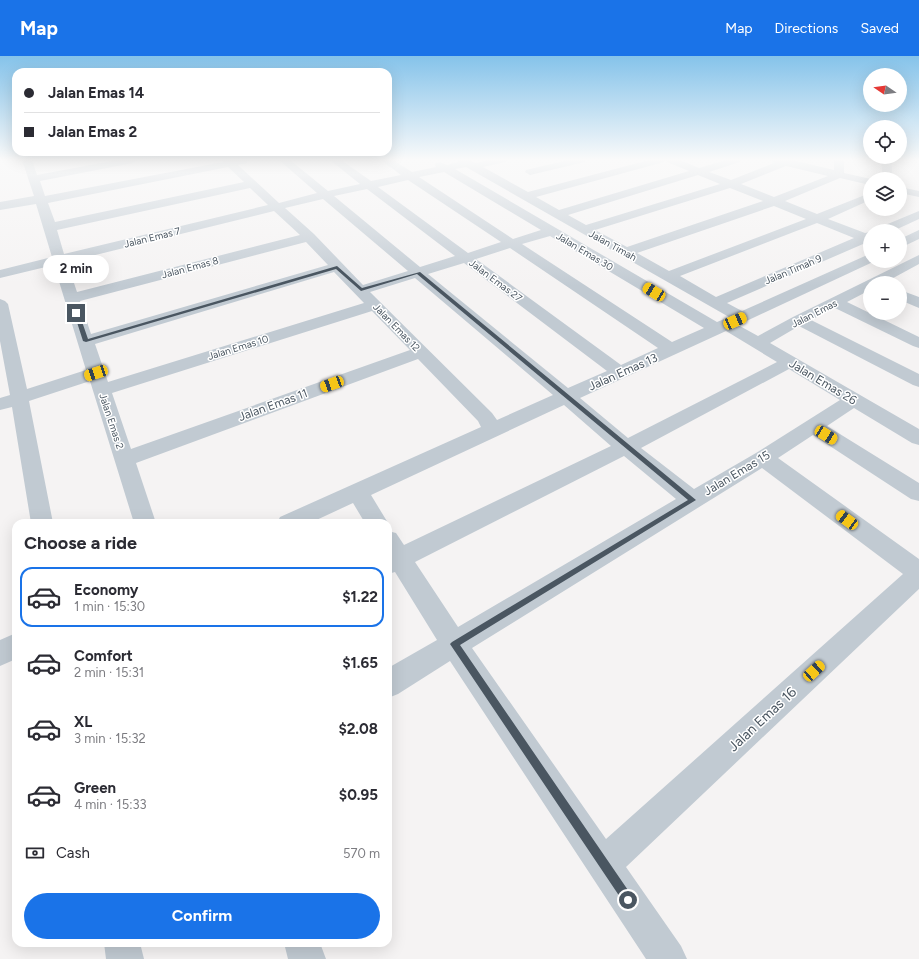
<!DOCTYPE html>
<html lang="en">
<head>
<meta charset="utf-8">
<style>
  :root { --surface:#fff; --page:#f2f2f3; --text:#2b2b33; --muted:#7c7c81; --line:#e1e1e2; --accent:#1a73e8 }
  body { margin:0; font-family:Figtree,sans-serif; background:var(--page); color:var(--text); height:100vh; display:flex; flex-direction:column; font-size:15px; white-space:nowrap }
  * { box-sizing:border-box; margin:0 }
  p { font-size:13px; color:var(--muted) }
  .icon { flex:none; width:22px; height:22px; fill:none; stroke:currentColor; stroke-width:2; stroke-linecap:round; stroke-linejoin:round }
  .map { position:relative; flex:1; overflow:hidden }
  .details { position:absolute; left:12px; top:463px; width:380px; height:428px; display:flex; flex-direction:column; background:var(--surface); border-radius:12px; box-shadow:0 4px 16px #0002 }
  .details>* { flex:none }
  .top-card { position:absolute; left:12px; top:12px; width:380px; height:88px; border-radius:12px; box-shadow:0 4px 16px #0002; display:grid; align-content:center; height:88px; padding:0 12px; background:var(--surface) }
  .needle { width:26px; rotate:283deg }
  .buttons { position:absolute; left:863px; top:12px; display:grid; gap:8px }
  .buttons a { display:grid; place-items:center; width:44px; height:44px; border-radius:50%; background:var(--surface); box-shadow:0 4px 16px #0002; font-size:20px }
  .end { position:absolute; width:18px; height:18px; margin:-9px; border:5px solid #4a5661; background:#fff; box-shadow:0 0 0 2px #fff }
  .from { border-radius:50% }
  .bubble { position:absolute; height:28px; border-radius:14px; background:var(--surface); box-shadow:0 4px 16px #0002; font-size:13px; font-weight:700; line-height:28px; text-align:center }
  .car { position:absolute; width:12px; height:24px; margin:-12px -6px; border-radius:5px; box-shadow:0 0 3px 1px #0007; background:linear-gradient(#f5c518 24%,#345 0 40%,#f5c518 0 76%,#345 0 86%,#f5c518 0) }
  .top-card b { display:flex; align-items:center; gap:14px; height:38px; font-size:15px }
  .top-card b+b { border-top:1px solid var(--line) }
  .top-card i { width:10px; height:10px; background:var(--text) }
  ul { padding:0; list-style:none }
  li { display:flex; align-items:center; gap:12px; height:60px; margin:0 8px 6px; padding:0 4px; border:2px solid transparent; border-radius:12px }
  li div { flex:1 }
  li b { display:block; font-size:15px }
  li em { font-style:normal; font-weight:700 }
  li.selected { border-color:var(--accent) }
  li>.icon { width:36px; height:36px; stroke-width:1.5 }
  h2 { padding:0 12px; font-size:18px; line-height:48px }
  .pay { display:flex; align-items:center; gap:10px; height:44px; padding:0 12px; font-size:15px }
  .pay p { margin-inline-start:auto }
  .primary-button { display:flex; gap:8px; margin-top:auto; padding:8px 12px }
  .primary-button a { flex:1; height:46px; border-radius:24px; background:var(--accent); color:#fff; font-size:16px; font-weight:700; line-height:46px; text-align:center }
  header { display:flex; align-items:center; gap:24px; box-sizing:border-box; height:56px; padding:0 20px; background:var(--accent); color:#fff }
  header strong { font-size:19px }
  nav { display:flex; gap:22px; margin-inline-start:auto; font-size:14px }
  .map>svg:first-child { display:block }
</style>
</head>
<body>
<header>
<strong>Map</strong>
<nav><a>Map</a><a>Directions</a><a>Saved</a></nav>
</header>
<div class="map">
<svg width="919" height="903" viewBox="0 0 919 903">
  <rect width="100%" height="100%" fill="#f5f3f3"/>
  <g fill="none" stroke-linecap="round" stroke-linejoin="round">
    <path fill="#c1cad2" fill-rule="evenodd" d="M22 104H32L37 119 117 104H138L133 107 40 125 45 140 223 106 222 104H247V107L238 109 279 147 317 137 279 104H290L328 135 360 128 330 104H341L371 125 401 119 381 104H393L412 116 436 111 435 109 436 107 440 106 447 109 458 106 457 104H469L475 107 489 104H507L506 106 483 111 528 136 649 104H665L664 106 536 141 559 154 689 115 667 106 666 104H680L699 112 726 104H741L740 106 709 116 731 124 774 107 770 104H792L834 114V104H844V117L871 123H870V129L840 122 785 145 817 158 870 137V144L828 163 865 177 870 176V185L727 247 742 255 865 200 870 199V205H875L738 269 758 280 793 261 919 199V208L884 227H870V234L847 246 919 281V292L913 290 835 252 811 264 919 318V331L913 329 799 270 770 287 919 373V389L912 387 854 352 827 370 919 427V445L911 443 813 379 778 402 919 503V533L626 811 681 890 687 903H646L450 605 398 638 388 642V612L437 584 395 516 388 518V475L396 477 404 489 611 390 564 349 371 439 388 467H365L353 447 310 467H277L280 461 481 371 478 365 418 303 136 407 156 467H134L90 325 29 345 53 467H31L12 351 0 354V342L10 339 0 285V243L5 245 8 248 27 333 86 314 54 209 0 222V214L52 201 36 148 0 154V146L34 140ZM786 110 828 120 774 141 741 128ZM228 111 244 126 55 166 48 147ZM466 111 729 261 717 266 455 113ZM444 116 541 174 513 183 419 121ZM698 119 720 128 586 169 568 159ZM408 124 501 186 468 197 378 131ZM250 132 268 149 64 198 57 174ZM730 132 763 145 627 191 595 174ZM367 133 455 200 420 211 334 140ZM323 143 408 215 363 229 314 178 285 152ZM774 150 806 163 669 215 637 197ZM274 155 300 179 77 236 67 206ZM817 167 854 182 716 241 680 220ZM550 180 704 272 672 286 522 188ZM306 186 328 209 91 278 80 245ZM510 192 658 292 621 309 476 203ZM464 207 607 315 568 332 428 218ZM334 216 364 247 108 326 95 288ZM415 222 553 339 497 364 492 357 370 236ZM372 255 410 294 131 393 112 337ZM726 275 777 306 628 382 580 342ZM789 313 840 344 756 397 694 433 641 392ZM624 400 676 443 458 571 415 506ZM762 412 903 518 606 783 472 592Z
      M568 104H586L585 106 530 119 525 116 526 114Z
      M881 104H891L893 123H883Z
      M900 131 919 135V141L900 137Z
      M919 155V163L893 175H876L878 172Z
      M919 174V183L900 192V183Z
      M900 234 919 241V252L900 244Z
      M16 577V603L0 610V584Z
      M104 887H140L144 903H106Z
      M284 887H320L326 903H288Z"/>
  </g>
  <linearGradient id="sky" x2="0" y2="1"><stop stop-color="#85c3ea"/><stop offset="0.45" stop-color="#fafafa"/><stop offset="1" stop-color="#fafafa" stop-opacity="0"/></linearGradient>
  <rect width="919" height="230" fill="url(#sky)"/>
  <path fill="#4a5661" d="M337 210 362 232 420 216 696 444 460 589 632 840 633 844 632 847 628 849 624 847 450 588 452 586 688 444 417 218 361 235 336 213 86 286 83 285 74 257 76 255 79 257 88 283Z"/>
  <g text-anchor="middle" stroke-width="3" stroke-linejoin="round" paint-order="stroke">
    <g font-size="10" fill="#4a5661" stroke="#fff">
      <text transform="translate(152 181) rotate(-14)" y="4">Jalan Emas 7</text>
      <text transform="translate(613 189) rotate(29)" y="4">Jalan Timah</text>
      <text transform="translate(585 195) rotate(31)" y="4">Jalan Emas 30</text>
      <text transform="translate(190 211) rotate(-15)" y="4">Jalan Emas 8</text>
      <text transform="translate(793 213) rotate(-23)" y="4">Jalan Timah 9</text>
      <text transform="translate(496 224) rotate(37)" y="4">Jalan Emas 27</text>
      <text transform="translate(814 257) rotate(-27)" y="4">Jalan Emas</text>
      <text transform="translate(397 271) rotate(46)" y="4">Jalan Emas 12</text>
      <text transform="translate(238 291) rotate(-17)" y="4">Jalan Emas 10</text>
      <text transform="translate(112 365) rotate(72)" y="4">Jalan Emas 2</text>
    </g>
    <g font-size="12" fill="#4a5661" stroke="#fff">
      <text transform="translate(623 316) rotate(-24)" y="4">Jalan Emas 13</text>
      <text transform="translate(823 326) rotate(31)" y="4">Jalan Emas 26</text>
      <text transform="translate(273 349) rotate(-20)" y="4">Jalan Emas 11</text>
      <text transform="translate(737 417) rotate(-31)" y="4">Jalan Emas 15</text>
    </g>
    <g font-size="14" fill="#4a5661" stroke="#fff">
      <text transform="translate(762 663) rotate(-43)" y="5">Jalan Emas 16</text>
    </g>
  </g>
</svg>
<div class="buttons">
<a><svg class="needle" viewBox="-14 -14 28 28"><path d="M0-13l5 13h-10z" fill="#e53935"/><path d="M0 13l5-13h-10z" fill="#7c7c81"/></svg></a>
<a><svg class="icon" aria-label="locate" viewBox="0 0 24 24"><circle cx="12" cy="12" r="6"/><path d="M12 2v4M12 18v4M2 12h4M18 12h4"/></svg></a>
<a><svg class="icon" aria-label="layers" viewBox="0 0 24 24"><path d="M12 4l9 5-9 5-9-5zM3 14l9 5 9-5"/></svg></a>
<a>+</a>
<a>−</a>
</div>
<i class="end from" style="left:628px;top:844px"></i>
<i class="end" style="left:76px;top:257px"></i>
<div class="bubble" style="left:43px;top:199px;width:66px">2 min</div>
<i class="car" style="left:654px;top:236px;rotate:301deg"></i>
<i class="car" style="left:735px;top:265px;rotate:66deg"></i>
<i class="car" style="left:96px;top:317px;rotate:252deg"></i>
<i class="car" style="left:332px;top:328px;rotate:250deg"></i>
<i class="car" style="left:826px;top:379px;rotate:122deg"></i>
<i class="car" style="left:847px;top:464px;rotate:306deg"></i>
<i class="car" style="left:814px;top:615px;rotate:48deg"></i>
<div class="top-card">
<b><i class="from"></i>Jalan Emas 14</b>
<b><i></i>Jalan Emas 2</b>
</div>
<section class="details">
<h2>Choose a ride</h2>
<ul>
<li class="selected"><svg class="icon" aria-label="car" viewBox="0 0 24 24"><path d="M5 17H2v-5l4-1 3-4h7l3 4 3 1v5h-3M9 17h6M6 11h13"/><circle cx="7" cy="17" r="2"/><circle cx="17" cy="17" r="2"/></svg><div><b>Economy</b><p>1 min · 15:30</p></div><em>$1.22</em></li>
<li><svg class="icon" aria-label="car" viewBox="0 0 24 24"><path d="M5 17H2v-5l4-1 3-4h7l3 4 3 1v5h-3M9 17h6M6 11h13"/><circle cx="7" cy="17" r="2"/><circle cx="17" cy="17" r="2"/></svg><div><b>Comfort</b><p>2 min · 15:31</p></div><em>$1.65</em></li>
<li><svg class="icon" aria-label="car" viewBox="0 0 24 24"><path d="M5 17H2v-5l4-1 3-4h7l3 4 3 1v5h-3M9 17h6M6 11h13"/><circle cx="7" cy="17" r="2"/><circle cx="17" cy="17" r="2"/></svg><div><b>XL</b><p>3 min · 15:32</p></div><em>$2.08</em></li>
<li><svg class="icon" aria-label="car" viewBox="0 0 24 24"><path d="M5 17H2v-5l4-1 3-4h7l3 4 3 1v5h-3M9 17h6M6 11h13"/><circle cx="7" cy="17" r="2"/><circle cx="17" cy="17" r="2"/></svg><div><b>Green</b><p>4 min · 15:33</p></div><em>$0.95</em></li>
</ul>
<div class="pay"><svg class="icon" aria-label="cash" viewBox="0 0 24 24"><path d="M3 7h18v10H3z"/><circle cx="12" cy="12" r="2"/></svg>Cash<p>570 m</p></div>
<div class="primary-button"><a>Confirm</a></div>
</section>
</div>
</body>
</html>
